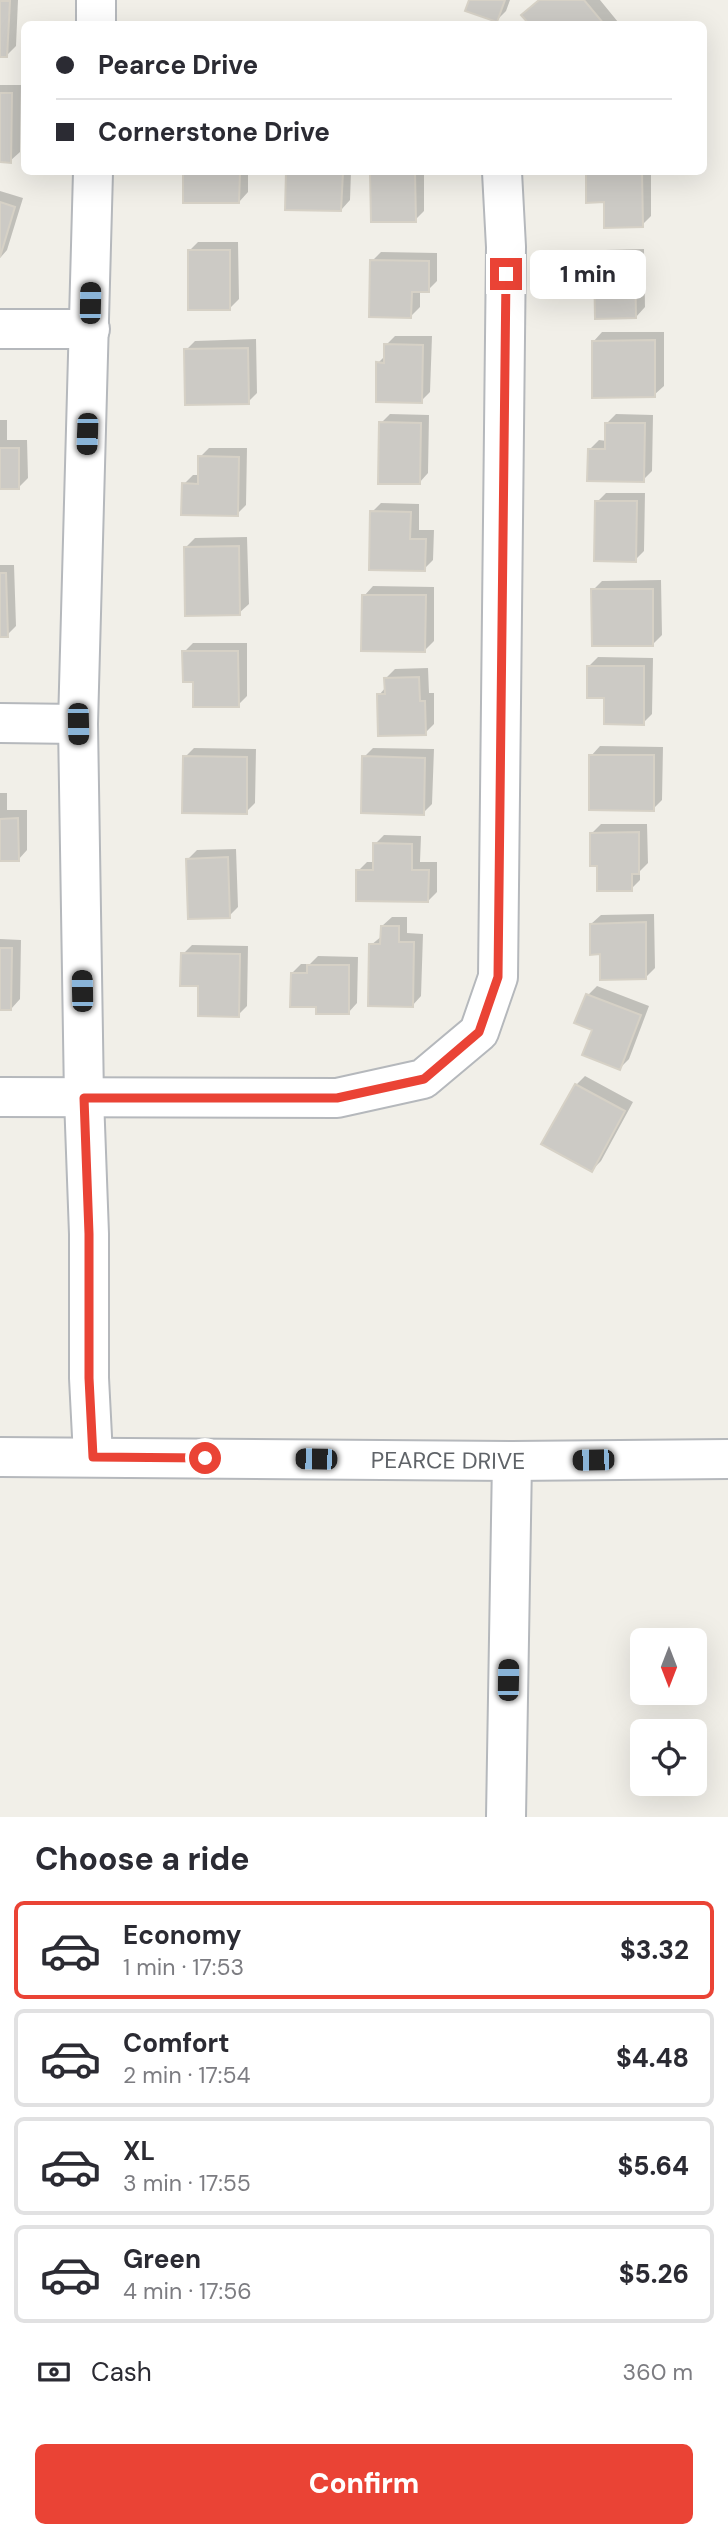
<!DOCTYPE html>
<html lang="en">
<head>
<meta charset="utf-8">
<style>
  :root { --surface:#fff; --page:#f7f7f7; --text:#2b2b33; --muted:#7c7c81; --line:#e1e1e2; --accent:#ea4335 }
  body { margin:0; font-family:"DM Sans",sans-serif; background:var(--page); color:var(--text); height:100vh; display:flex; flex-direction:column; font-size:26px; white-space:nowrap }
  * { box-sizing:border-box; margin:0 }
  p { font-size:23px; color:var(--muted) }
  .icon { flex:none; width:38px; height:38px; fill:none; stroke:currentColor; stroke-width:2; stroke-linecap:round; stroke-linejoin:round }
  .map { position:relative; height:1817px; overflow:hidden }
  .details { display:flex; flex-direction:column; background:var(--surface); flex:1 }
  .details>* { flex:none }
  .top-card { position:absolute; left:21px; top:21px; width:686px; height:154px; border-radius:10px; box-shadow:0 7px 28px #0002; display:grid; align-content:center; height:154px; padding:0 35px; background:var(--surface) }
  .needle { width:46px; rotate:180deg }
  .controls { position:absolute; left:630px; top:1628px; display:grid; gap:14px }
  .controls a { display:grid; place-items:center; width:77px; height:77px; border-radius:10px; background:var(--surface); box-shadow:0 7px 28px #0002; font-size:35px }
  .end { position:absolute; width:32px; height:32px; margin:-16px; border:9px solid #ea4335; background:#fff; box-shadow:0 0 0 4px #fff }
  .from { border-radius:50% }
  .bubble { position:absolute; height:49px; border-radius:10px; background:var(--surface); box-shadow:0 7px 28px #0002; font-size:23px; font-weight:800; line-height:49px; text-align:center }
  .car { position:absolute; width:21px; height:42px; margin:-21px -10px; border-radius:9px; box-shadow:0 0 5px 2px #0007; background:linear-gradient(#222 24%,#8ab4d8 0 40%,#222 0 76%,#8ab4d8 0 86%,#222 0) }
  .top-card b { display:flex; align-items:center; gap:24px; height:66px; font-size:26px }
  .top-card b+b { border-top:2px solid var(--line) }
  .top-card i { width:18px; height:18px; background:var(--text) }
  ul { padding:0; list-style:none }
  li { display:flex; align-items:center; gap:21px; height:98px; margin:0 14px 10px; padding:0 21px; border:4px solid var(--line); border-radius:10px }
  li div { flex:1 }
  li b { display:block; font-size:26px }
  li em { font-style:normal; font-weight:800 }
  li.current { border-color:var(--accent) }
  li>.icon { width:63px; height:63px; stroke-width:1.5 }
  h2 { padding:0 35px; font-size:32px; line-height:84px }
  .pay { display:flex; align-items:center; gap:18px; height:77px; padding:0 35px; font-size:26px }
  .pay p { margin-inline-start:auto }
  .button { display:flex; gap:14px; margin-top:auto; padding:14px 35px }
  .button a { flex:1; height:80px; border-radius:10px; background:var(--accent); color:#fff; font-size:28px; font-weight:800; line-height:80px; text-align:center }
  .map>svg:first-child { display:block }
</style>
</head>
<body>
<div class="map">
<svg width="728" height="1817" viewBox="0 0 728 1817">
  <rect width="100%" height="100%" fill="#f1efe8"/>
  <path fill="#0003" d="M0 0H18L16 46 7 55H0Z
    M471 0H510L506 11 497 20Z
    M540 0H600L618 22 616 24H531L523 15Z
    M0 85H21L20 152 10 161H0Z
    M185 172H248V192L239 202 185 201Z
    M288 172H351L350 200 341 210 287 208Z
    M372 172H424V211L415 220 373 221Z
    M587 172H651V216L642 225 605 201H588Z
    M0 191 23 198 7 250 0 258Z
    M198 242H238L239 299 230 308 189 251Z
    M644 249 645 307 636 317 596 259 605 250Z
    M381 252 437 253V281L428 290H420V307L411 316 372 261Z
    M602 332H664V386L654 395 593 342Z
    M395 336H432L430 392 421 401 378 363 386 355V345Z
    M256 339 257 393 248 402 186 350 195 341Z
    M390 414 429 415 428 473 419 483 381 423Z
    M616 414 653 415 652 471 643 480 590 449 599 440 607 441V423Z
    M0 420H7V440H27L28 478 19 487 0 488Z
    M209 448H247L246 505 237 514 184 484 193 475H200V457Z
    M606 493H645L644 551 635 560 597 502Z
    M381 503 419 504V530H434L433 560 424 569 372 512Z
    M247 537 249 604 239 613 186 547 195 538Z
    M0 565H14L16 626 7 635H0Z
    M661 580 662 635 653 644 593 590 602 581Z
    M373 586 434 587V641L425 650 364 596Z
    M193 643H247V696L238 705 195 680 184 652Z
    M598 657 653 658 652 714 643 723 605 696 589 666Z
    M428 668 429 693H434V724L425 733 379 695 386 687V678L395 669Z
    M600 746 663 747 662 800 653 809 591 756Z
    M194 748 256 749 255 803 246 812 185 757Z
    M373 748 434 749 432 804 423 813 364 757Z
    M0 793H7V810H27V850L18 860H0Z
    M601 824H647L648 863 640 871V880L631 889 599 864 592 833Z
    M384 835 421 836 420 862H437V892L428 901 358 871 367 862H375V844Z
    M236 849 238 907 229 916 188 859 197 850Z
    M654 914 655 968 646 977 602 952 591 924 601 915Z
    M392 917H407V933L423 934 421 996 412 1006 371 945 382 936V926Z
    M0 939 21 940 20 999 11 1009 0 1008Z
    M192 945 248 946 247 1006 238 1015 200 985 183 954Z
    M318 956 358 957 357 1003 348 1013 318 1006 292 973 301 964H310Z
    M597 986 649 1006 629 1059 620 1068 588 995Z
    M585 1076 633 1102 601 1161 592 1170 576 1085Z"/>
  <path fill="#cccac5" stroke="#d6d1c6" stroke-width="2" d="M469 0H505L497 22 465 11Z
    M539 0H584L604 24H529L521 15Z
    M0 1H10L7 57H0Z
    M0 93H12L11 163 0 162Z
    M183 172H240L239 203H183Z
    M286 172H343L341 211 285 210Z
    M370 172H415L416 222H371Z
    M586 172H642L643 227 604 228V202L586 203Z
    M0 202 15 207 0 257Z
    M188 250H230V310H188Z
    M594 258H635L636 318 595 319Z
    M370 260 429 261V292H412L411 318 369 317Z
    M655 340V397L592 398V341Z
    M384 344 423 345 422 403 376 402V362L384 363Z
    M248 348 249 404 185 405 184 349Z
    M379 422 421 423 420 484H378Z
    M605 423H645L644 482 587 481 588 449H605Z
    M0 448H19V489H0Z
    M198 456 239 457 238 516 181 515 182 483 198 484Z
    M595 501H637L636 562 594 561Z
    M370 511 411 512 410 539H426L425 571 369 570Z
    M239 546 240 615 185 616 184 547Z
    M0 573H6L8 637H0Z
    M591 589H653V646H592Z
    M362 595H426L425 652 361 651Z
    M182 651H238L239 707H193V682H183Z
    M587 666H644V725L604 724V698H587Z
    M419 677 420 701H425L426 735 378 736 377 694H385L384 678Z
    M589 755H654V811L589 810Z
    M183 756 247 757V814L182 813Z
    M362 756 425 758 424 815 361 813Z
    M18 818 19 861H0V819Z
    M639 832V874H632V891H597V866H590V833Z
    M373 843 412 844V870H429L428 902 356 901V870H373Z
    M228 857 230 918 188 919 186 859Z
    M646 922V979L600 980V954L590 955V924Z
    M381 926H399V942H414L413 1007 368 1006 369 944H380Z
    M0 948H12L11 1010H0Z
    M181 953 240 954 239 1017 198 1016V986H180Z
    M307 965H349V1014H316V1007H290L291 973H307Z
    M586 994 641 1015 620 1070 582 1055 592 1030 574 1023Z
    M575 1084 625 1111 592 1172 541 1144Z"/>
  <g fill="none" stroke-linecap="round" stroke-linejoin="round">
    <defs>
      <g id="minor">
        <path d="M96 24V0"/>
        <path d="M0 329H90"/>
        <path d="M0 723 78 724"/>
        <path d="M0 1097 337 1098 423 1079 479 1032 498 977 506 247 502 172"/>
        <path d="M93 1456 89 1378V1234L84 1098 78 724 93 172"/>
        <path id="s1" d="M0 1457 512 1461 728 1459"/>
        <path d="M506 1817 512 1461"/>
      </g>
    </defs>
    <use href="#minor" stroke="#b5b8bc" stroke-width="42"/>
    <use href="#minor" stroke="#fff" stroke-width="38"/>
  </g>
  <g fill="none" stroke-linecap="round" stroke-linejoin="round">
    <path stroke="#ea4335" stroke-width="9" d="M205 1458 93 1457 89 1378V1234L84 1098H337L424 1079 479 1032 498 977 506 274"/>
  </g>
  <g text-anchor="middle" stroke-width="6" stroke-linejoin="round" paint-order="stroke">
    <g font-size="23" fill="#5f6368" stroke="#fff">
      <text dy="8" stroke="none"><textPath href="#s1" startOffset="448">PEARCE DRIVE</textPath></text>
    </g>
  </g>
</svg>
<div class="controls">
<a><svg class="needle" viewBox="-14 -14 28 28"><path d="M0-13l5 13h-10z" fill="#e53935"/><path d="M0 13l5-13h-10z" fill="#7c7c81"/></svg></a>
<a><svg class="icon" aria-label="locate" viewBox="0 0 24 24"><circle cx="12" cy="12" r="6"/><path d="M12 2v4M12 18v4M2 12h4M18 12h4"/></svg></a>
</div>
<i class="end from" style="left:205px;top:1458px"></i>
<i class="end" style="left:506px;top:274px"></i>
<div class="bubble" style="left:530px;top:250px;width:116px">1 min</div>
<i class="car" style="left:90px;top:303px;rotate:1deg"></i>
<i class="car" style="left:87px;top:434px;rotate:182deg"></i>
<i class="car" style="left:78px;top:724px;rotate:179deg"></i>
<i class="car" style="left:82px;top:991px;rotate:359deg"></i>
<i class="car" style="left:316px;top:1459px;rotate:271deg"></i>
<i class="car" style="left:593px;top:1460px;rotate:269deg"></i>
<i class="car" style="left:508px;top:1680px;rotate:1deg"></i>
<div class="top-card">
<b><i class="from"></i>Pearce Drive</b>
<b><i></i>Cornerstone Drive</b>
</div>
</div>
<section class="details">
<h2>Choose a ride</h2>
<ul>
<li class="current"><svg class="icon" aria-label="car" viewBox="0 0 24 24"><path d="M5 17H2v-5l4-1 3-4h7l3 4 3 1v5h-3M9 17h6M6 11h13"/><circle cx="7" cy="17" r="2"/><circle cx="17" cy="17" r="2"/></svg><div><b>Economy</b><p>1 min · 17:53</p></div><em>$3.32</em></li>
<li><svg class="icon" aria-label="car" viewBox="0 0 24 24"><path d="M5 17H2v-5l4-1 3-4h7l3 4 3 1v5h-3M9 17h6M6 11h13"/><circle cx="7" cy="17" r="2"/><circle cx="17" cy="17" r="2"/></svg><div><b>Comfort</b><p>2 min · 17:54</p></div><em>$4.48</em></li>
<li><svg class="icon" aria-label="car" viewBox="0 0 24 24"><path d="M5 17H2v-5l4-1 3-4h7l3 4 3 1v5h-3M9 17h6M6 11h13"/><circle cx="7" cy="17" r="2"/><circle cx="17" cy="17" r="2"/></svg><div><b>XL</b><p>3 min · 17:55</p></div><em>$5.64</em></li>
<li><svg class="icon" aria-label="car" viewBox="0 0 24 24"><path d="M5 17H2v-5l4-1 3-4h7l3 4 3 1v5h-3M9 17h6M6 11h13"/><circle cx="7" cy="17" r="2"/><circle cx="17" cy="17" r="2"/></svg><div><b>Green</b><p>4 min · 17:56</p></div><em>$5.26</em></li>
</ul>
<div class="pay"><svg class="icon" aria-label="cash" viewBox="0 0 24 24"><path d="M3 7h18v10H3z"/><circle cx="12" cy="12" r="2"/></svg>Cash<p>360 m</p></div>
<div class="button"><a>Confirm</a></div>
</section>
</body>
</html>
